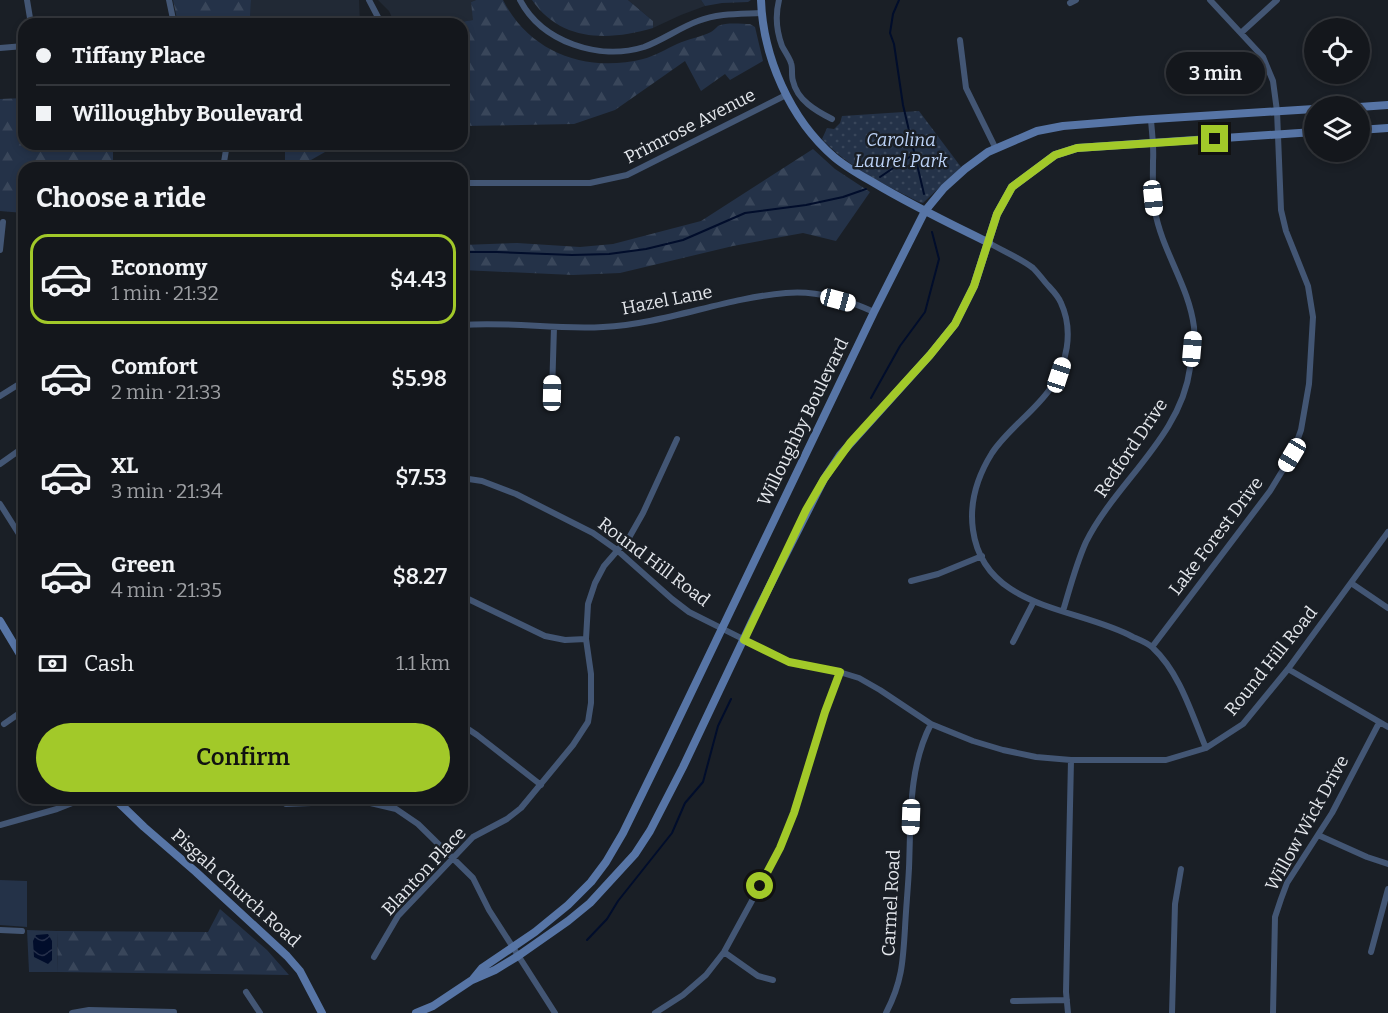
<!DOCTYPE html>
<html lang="en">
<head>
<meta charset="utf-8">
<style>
  :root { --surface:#14171c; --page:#212429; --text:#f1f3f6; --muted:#9d9fa3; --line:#33363b; --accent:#a2c929 }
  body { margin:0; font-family:Bitter,serif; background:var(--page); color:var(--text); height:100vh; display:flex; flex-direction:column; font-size:22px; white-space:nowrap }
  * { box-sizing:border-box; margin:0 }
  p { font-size:20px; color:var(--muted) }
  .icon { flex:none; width:33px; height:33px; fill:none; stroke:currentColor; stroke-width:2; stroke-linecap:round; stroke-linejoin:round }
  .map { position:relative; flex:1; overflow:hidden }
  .sheet { position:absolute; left:18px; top:162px; width:450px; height:642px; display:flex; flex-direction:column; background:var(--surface); border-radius:18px; box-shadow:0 3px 9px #0003,0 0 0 2px var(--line) }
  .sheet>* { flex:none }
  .guide { position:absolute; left:18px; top:18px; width:450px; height:132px; border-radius:18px; box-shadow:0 3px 9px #0003,0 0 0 2px var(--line); display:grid; align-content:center; height:132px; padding:0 18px; background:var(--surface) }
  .fabs { position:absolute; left:1304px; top:18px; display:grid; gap:12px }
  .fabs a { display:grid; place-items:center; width:66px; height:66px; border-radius:50%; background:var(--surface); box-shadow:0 3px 9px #0003,0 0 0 2px var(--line); font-size:30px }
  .end { position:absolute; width:27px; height:27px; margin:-14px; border:8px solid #a2c929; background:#111; box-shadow:0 0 0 3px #111 }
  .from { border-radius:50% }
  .bubble { position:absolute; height:42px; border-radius:21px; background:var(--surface); box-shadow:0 3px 9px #0003,0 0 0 2px var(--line); font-size:20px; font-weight:600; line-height:42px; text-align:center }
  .car { position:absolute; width:18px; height:36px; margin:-18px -9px; border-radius:8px; box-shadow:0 0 4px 2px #0007; background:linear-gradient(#fff 24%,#345 0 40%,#fff 0 76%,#345 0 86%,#fff 0) }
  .guide b { display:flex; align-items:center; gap:21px; height:57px; font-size:22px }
  .guide b+b { border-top:2px solid var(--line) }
  .guide i { width:15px; height:15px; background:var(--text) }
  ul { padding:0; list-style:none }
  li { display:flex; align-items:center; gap:18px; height:90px; margin:0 12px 9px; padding:0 6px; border:3px solid transparent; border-radius:18px }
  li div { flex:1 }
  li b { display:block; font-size:22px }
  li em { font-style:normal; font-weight:600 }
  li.selected { border-color:var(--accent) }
  li>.icon { width:54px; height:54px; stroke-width:1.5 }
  h2 { padding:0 18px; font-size:27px; line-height:72px }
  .pay { display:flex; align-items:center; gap:15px; height:66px; padding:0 18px; font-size:22px }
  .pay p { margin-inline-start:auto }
  .button { display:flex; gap:12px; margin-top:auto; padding:12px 18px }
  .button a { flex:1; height:69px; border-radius:36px; background:var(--accent); color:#111; font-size:24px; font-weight:600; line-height:69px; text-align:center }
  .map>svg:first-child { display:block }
</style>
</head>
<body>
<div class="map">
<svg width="1388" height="1013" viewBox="0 0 1388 1013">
  <defs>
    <pattern id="forest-firs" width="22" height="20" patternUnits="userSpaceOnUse" patternTransform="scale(1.5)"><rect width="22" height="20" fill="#243248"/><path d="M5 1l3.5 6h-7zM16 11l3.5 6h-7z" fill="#39465a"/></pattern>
    <pattern id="park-dots" width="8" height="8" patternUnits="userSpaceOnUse" patternTransform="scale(1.5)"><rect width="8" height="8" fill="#243248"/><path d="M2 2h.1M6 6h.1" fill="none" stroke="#39465a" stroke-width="1.8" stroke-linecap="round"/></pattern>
    <pattern id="water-waves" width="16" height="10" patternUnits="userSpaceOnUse" patternTransform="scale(1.5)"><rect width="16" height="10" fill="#010d2b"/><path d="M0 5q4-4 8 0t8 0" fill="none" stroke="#26304a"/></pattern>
  </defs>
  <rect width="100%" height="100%" fill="#1a1f26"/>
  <path fill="#212935" d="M251 0H359L360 24H248L250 22Z
    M378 0H476L471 2 474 20 449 24H395L389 11Z
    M628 0H701L705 6 681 15 653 28V21Z"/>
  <path fill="#243248" d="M0 880 27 881V927L0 925Z
    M27 930 57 931 58 972H29Z"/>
  <path fill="url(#forest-firs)" d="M173 0H251L250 22 248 24H178Z
    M476 0H503C530 53 587 73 643 59 655 56 666 49 677 44 688 39 701 37 711 32 714 30 716 28 718 26 726 22 742 24 750 24L755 27 763 61 730 80 725 74 701 91 685 61 615 110 574 124 462 126V24H449L473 20 471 2Z
    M532 0H628L653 21V28C609 41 561 42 532 0Z
    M701 0H751L748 2 722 3 705 6Z
    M24 98V144H113V168H24V213L0 211V99Z
    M285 144H339L297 168H285Z
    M813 149 835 169 870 192 836 241 803 233 733 246 620 273 573 275 462 270V245L517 243 580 247 613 244 701 221Z
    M220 909 267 950 289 975 58 972 57 931 208 932Z"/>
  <path fill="url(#park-dots)" d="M919 111 961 167 923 203 919 202C884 184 849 168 822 139L827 128 834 129 840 123 842 116Z"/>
  <path fill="url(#water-waves)" d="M48 934 52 941V960L48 964 34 957 33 941 36 935Z"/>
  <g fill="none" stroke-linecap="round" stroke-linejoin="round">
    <path stroke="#010d2b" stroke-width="2" d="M899 0 893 14 890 33 894 44 903 105 924 194
      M880 177 914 154
      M462 252H497L572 255 609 254 646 249 683 240 745 213 806 205 843 197 866 189
      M871 398 900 346 925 312 939 259 932 232
      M587 940 607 919 618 901 672 833 685 803 703 782 718 726 731 699"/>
    <path stroke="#435674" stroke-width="6" d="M27 0 31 24
      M169 0 174 24
      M369 0 380 21
      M520 0C542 42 599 61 644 47 663 40 679 28 698 21 718 13 740 14 761 13
      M779 0C775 16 776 30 782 46 785 52 789 57 791 63 793 68 791 75 793 81 797 100 816 111 832 119
      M1070 3 1076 0
      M1242 32 1277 0
      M960 40 966 88 996 149
      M0 48 24 46
      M223 168 227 144
      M462 183H590L627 175 786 95
      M989 243C1003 251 1020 258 1033 268 1037 272 1041 277 1045 282 1050 288 1058 295 1061 303 1074 331 1067 365 1050 389 1034 412 1008 429 992 453 977 477 969 502 973 530 984 610 1078 607 1133 637 1140 640 1148 643 1153 648 1180 673 1192 715 1206 748
      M0 250 3 222
      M462 325C509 321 556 330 603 327 665 324 724 298 786 293 816 290 848 300 874 312
      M552 393 554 327
      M0 396 24 381
      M0 464 24 447
      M462 478 482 481 516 494 593 533 617 550 672 599 689 612 789 662 836 671 859 678 880 690 931 724 973 741 1003 750 1036 757 1071 760H1166L1206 748 1243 724 1288 669 1388 532
      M0 504 24 542
      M911 581 938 574 982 556
      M1351 583 1388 608
      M462 596 545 636 565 640 586 639
      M1063 611C1070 588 1076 564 1086 542 1116 482 1181 437 1190 368 1192 355 1195 339 1194 327 1189 286 1162 251 1155 211 1152 194 1153 178 1153 161 1154 147 1152 134 1151 120
      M1013 642 1033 603
      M1152 647 1270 491 1292 455 1301 430 1309 384 1313 317 1308 286 1286 231 1281 210 1277 111 1273 81 1263 57 1210 0
      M1288 669 1388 727
      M4 724 24 710
      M462 725 477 735 541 785
      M286 804 362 801 396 809 418 824 473 878 489 910 555 1013
      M0 825 57 809 85 798
      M1318 835 1367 857 1388 864
      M0 930 22 931
      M724 952 758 976 773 980
      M1371 952 1388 889
      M374 957 398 916 473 837 507 819 521 808 573 745 588 722 591 703V674L586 639 588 604 595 583 604 566 630 536 643 513 677 439
      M246 992 260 1013
      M1013 1001 1067 1000
      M72 1013 89 1010 174 1012
      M655 1013 683 995 706 975 724 952 760 886 780 848 794 813 825 712 840 673
      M886 1013C902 982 903 962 905 928 906 908 908 888 909 868 911 820 908 768 931 724
      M1068 1013 1066 992 1071 760
      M1172 1013 1175 904 1181 869
      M1273 1013 1275 917 1281 899 1287 883 1332 813 1379 723"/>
    <path stroke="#5775a6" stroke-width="8" d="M761 0C763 57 790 119 834 157 847 168 862 176 876 184 913 206 951 224 989 243
      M1359 107 1388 105
      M1359 130 1388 128
      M0 621 24 661
      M114 798 144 827 196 872 287 956 300 971 322 1013
      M473 979 482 968 535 932 568 905 591 882 606 862 623 833 667 743 874 312 925 211 944 188 965 169 988 152 1037 131 1063 126 1137 120 1314 109
      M416 1013 433 1006 472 980 495 970 518 956 568 921 590 903 635 854 650 831 683 767 756 613 824 479 840 455 930 355 955 324 974 286 997 214 1012 187 1055 155 1077 148 1314 132"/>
  </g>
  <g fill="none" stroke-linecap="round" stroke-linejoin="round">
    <path stroke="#a2c929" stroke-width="8" d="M760 886 780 848 794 813 825 712 840 672 789 662 744 640 806 510 824 479 850 443 930 355 955 324 974 286 997 214 1012 187 1055 155 1077 148 1215 139"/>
  </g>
  <g text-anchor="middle" stroke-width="5" stroke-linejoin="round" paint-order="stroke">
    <g font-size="18" fill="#e4e7ec" stroke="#1a1f26">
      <text transform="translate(690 126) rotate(-27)" y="6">Primrose Avenue</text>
      <text transform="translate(667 300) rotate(-11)" y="6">Hazel Lane</text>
      <text transform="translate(803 422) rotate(-64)" y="6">Willoughby Boulevard</text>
      <text transform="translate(1131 448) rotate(-56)" y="6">Redford Drive</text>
      <text transform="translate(1216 536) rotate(-53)" y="6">Lake Forest Drive</text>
      <text transform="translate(654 562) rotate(37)" y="6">Round Hill Road</text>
      <text transform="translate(1271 661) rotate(-51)" y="6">Round Hill Road</text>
      <text transform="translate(1307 823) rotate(-61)" y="6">Willow Wick Drive</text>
      <text transform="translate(424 871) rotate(-47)" y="6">Blanton Place</text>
      <text transform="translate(236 888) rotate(42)" y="6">Pisgah Church Road</text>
      <text transform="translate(891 903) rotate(-87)" y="6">Carmel Road</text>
    </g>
    <g font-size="18" font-style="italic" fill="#bcd2f6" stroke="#1a1f26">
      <text x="901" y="146">Carolina<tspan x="901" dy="21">Laurel Park</tspan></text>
    </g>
  </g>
</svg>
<div class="fabs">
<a><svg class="icon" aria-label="locate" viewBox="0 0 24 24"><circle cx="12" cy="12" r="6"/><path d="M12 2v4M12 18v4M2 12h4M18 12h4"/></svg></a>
<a><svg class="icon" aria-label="layers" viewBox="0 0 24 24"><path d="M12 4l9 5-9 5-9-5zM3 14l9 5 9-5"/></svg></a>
</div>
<i class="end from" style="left:760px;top:886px"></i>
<i class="end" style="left:1215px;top:139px"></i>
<div class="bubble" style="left:1166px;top:52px;width:99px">3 min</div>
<i class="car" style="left:1153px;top:198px;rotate:174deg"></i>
<i class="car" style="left:838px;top:300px;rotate:105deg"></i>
<i class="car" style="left:1192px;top:349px;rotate:5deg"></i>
<i class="car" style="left:1059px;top:375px;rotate:18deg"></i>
<i class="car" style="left:552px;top:393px;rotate:1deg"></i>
<i class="car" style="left:1292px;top:455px;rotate:211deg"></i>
<i class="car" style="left:911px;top:817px;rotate:182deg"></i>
<div class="guide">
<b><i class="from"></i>Tiffany Place</b>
<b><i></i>Willoughby Boulevard</b>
</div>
<section class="sheet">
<h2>Choose a ride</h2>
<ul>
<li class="selected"><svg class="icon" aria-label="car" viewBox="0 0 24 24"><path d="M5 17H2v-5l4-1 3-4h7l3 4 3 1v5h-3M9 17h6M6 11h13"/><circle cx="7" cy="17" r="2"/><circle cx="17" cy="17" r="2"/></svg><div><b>Economy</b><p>1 min · 21:32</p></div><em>$4.43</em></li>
<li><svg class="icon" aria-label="car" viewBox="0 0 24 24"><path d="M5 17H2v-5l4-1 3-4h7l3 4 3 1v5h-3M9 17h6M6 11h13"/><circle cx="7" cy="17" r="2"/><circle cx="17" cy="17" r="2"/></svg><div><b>Comfort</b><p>2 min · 21:33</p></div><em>$5.98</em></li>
<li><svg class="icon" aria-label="car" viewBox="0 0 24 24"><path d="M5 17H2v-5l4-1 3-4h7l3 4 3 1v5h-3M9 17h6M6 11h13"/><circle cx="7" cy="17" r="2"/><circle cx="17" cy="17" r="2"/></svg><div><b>XL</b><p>3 min · 21:34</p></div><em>$7.53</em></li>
<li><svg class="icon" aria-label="car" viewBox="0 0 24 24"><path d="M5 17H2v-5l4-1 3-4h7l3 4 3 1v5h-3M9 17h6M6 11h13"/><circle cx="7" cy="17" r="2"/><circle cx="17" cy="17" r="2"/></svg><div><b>Green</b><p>4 min · 21:35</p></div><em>$8.27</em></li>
</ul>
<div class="pay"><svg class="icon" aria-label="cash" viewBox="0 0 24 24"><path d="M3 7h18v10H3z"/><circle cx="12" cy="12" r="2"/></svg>Cash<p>1.1 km</p></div>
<div class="button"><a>Confirm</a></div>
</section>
</div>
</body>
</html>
